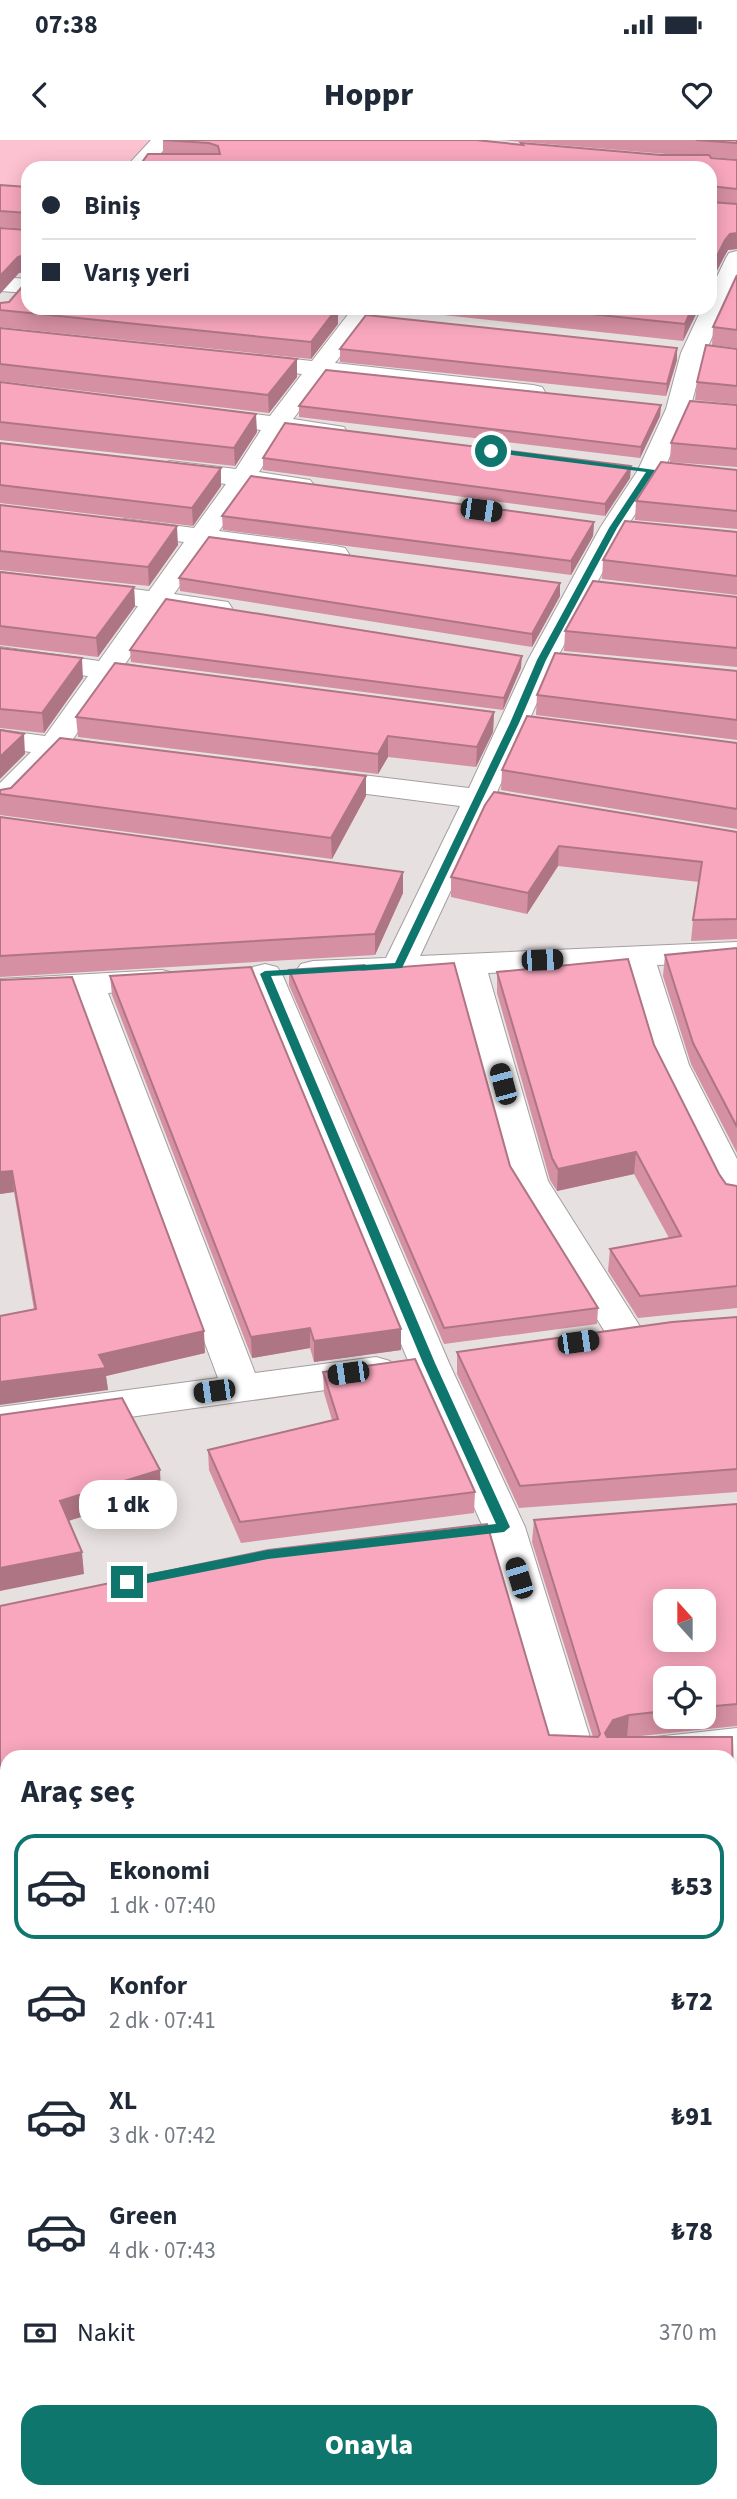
<!DOCTYPE html>
<html lang="tr">
<head>
<meta charset="utf-8">
<style>
  :root { --surface:#fff; --page:#f6f6f7; --text:#1f2937; --muted:#747a83; --line:#e0e1e3; --accent:#0f766e }
  body { margin:0; font-family:"Source Sans 3",sans-serif; background:var(--page); color:var(--text); height:100vh; display:flex; flex-direction:column; font-size:26px; white-space:nowrap }
  * { box-sizing:border-box; margin:0 }
  p { font-size:23px; color:var(--muted) }
  .icon { flex:none; width:38px; height:38px; fill:none; stroke:currentColor; stroke-width:2; stroke-linecap:round; stroke-linejoin:round }
  .map { position:relative; flex:1; overflow:hidden }
  .drawer { position:absolute; left:0px; top:1610px; width:738px; height:749px; display:flex; flex-direction:column; background:var(--surface); border-radius:21px 21px 0 0; box-shadow:0 4px 18px #0003 }
  .drawer>* { flex:none }
  .hud { position:absolute; left:21px; top:21px; width:696px; height:154px; border-radius:21px; box-shadow:0 4px 18px #0003; display:grid; align-content:center; height:154px; padding:0 21px; background:var(--surface) }
  .needle { width:46px; rotate:339deg }
  .tools { position:absolute; left:653px; top:1449px; display:grid; gap:14px }
  .tools a { display:grid; place-items:center; width:63px; height:63px; border-radius:14px; background:var(--surface); box-shadow:0 4px 18px #0003; font-size:35px }
  .end { position:absolute; width:32px; height:32px; margin:-16px; border:9px solid #0f766e; background:#fff; box-shadow:0 0 0 4px #fff }
  .from { border-radius:50% }
  .bubble { position:absolute; height:49px; border-radius:21px; background:var(--surface); box-shadow:0 4px 18px #0003; font-size:23px; font-weight:800; line-height:49px; text-align:center }
  .car { position:absolute; width:21px; height:42px; margin:-21px -10px; border-radius:9px; box-shadow:0 0 5px 2px #0007; background:linear-gradient(#222 24%,#8ab4d8 0 40%,#222 0 76%,#8ab4d8 0 86%,#222 0) }
  .hud b { display:flex; align-items:center; gap:24px; height:66px; font-size:26px }
  .hud b+b { border-top:2px solid var(--line) }
  .hud i { width:18px; height:18px; background:var(--text) }
  ul { padding:0; list-style:none }
  li { display:flex; align-items:center; gap:21px; height:105px; margin:0 14px 10px; padding:0 7px; border:4px solid transparent; border-radius:21px }
  li div { flex:1 }
  li b { display:block; font-size:26px }
  li em { font-style:normal; font-weight:800 }
  li.on { border-color:var(--accent) }
  li>.icon { width:63px; height:63px; stroke-width:1.5 }
  h2 { padding:0 21px; font-size:32px; line-height:84px }
  .pay { display:flex; align-items:center; gap:18px; height:77px; padding:0 21px; font-size:26px }
  .pay p { margin-inline-start:auto }
  .primary-button { display:flex; gap:14px; margin-top:auto; padding:14px 21px }
  .primary-button a { flex:1; height:80px; border-radius:21px; background:var(--accent); color:#fff; font-size:28px; font-weight:800; line-height:80px; text-align:center }
  .status { display:flex; justify-content:space-between; align-items:center; height:49px; padding:0 35px; background:var(--surface); direction:ltr }
  .status svg { height:19px; fill:currentColor }
  header { display:flex; justify-content:space-between; align-items:center; height:91px; padding:0 21px; background:var(--surface); font-size:32px; font-weight:800 }
  .map>svg:first-child { display:block }
</style>
</head>
<body>
<div class="status"><b>07:38</b><svg viewBox="0 0 49 12"><path d="M0 12V9h3v3zM5 12V6h3v6zM10 12V3h3v9zM15 12V0h3v12zM26 1h20v11H26zM47 4h2v5h-2z"/></svg></div>
<header><svg class="icon" aria-label="back" viewBox="0 0 24 24"><path d="M15 5l-7 7 7 7"/></svg>Hoppr<svg class="icon" aria-label="heart" viewBox="0 0 24 24"><path d="M12 20l-8-8c-3-5 5-10 8-4 3-6 11-1 8 4z"/></svg></header>
<div class="map">
<svg width="737" height="2359" viewBox="0 0 737 2359">
  <rect width="100%" height="100%" fill="#e7e0e1"/>
  <path fill="#fdc2d1" d="M0 0H152L121 28H28V50L0 47Z"/>
  <g fill="none" stroke-linecap="round" stroke-linejoin="round">
    <defs>
      <path id="street" d="M151 0H173L147 28H125Z
        M737 111V142L705 213 690 269 664 330 626 388 556 520 497 652 515 656 519 662 515 668 504 671 489 669 420 816 737 802V822L657 825 689 925 737 1019V1066L724 1063 719 1055 655 925 625 827 488 833 548 1041 646 1196 641 1205 627 1209 613 1205 512 1041 456 835 313 841 301 838 296 831 301 824 313 821 386 818 460 666 313 647 302 644 298 638 302 632 313 629 469 648 528 520 600 388 638 330 666 269 681 213 702 168H710V151L726 118 729 113Z
        M0 137 28 139V153L0 151Z
        M353 168H377L335 223 533 245 542 247 545 252 542 257 533 259 325 237 293 279 344 287 347 292 344 297 335 299 284 293 259 332 310 340 314 345 310 350 301 353 250 346 219 391 336 406 345 408 349 414 345 420 336 422 208 406 174 454 228 462 232 468 228 474 218 476 164 469 125 524 172 532 176 538 172 544 162 547 114 540 73 599 115 606 119 612 115 618 104 621 60 615 11 666 0 669V643L31 612 0 608V590L45 596 88 536 0 525V507L99 521 138 466 0 448V432L149 451 184 402 116 393 112 387 116 381 125 379 194 388 226 344 170 337 161 334 157 329 161 324 170 321 236 329 261 290 195 280 192 275 195 270 204 268 270 276 302 234 237 226 233 221 237 216 245 214 312 221Z
        M265 824 277 827 282 834 449 1223 525 1387 596 1617H550L483 1387 409 1223 248 834 253 827Z
        M162 830 174 833 179 840 174 847 108 853 255 1233 376 1217 390 1221 396 1230 390 1239 376 1243 0 1295V1267L218 1238 75 855 0 859V839Z
        M737 1588V1661L732 1659V1617H605L612 1605 628 1600Z
        M7 1688V1724L0 1725V1689Z
        M732 2046 737 2048V2105L732 2103Z
        M737 2107V2155L732 2156V2108Z
        M7 2326V2352H37L34 2359H0V2328Z"/>
    </defs>
    <use href="#street" stroke="#a59ea0" stroke-width="2"/>
    <use href="#street" fill="#fff" fill-rule="evenodd"/>
  </g>
  <path fill="#d590a3" fill-rule="evenodd" d="M163 0 521 4V3L661 15H678L500 0H737V19L710 17 711 18 737 20V109L728 110 724 117 710 144V28L163 14Z
    M0 45 27 47 28 45V89L0 87Z
    M28 90V132L19 133Z
    M737 135V208L712 205 713 187Z
    M0 163 338 184 311 219 0 187Z
    M379 168H699L683 201Z
    M0 188 297 219V237L269 273 0 241Z
    M677 208V220L666 256 340 222V209Z
    M737 209V264L695 260 697 242Z
    M0 242 257 292 235 326 0 300Z
    M661 265 660 276 640 318 299 277V266Z
    M737 265V327L670 322 671 303Z
    M0 303 221 346 193 386 0 363Z
    M263 318 631 326 630 338 605 376 263 330Z
    M737 330V389L635 380 636 361Z
    M0 365 178 405 149 446 0 430Z
    M222 376 594 382 593 396 571 435 223 390Z
    M737 392V455L602 439 603 420Z
    M0 432 134 447 135 466 98 517 0 505Z
    M179 438 560 456 532 507 180 451Z
    M737 457V527L564 511 565 491Z
    M0 508 83 538 44 593 0 588Z
    M130 510 521 528 503 570 131 522Z
    M737 531V600L536 575 537 555Z
    M494 572 493 592 476 627 388 617 378 634 78 597 76 577Z
    M737 603V689L501 650 502 630Z
    M366 636V656L332 719 0 675V650Z
    M485 665 737 692V799L691 801 693 780 699 742 558 726 527 774 451 757V737Z
    M0 677 403 753 375 815 0 837Z
    M737 808V1013L691 924 663 836 665 815Z
    M289 830H364L510 1026 598 1168 597 1184 444 1204 289 845Z
    M497 832 654 905 719 1034 726 1044 737 1046V1168L638 1178 608 1131 610 1109 669 1098 634 1034 557 1051 550 1040 497 853Z
    M110 836 401 1189V1210L314 1222 310 1208 252 1218 112 855Z
    M0 840 205 1213 106 1236 108 1250 34 1170 14 1052 0 1054Z
    M737 1177V1352L519 1368 457 1234V1212Z
    M323 1232 475 1352 474 1373 241 1403 209 1330 208 1310 332 1280 324 1253Z
    M737 1364V1586L631 1597H732L733 1638 737 1640V2047L734 2045 733 2134 736 2137 737 2136V2341L732 2339V1617H7V1687L2 1686 0 1680V1466L268 1410 487 1384 549 1595 593 1597 532 1402 534 1380ZM665 1461H704V1500H665ZM665 1538H704V1577H665Z
    M0 1802 7 1808V2044L2 2028 0 2029Z
    M150 2352H317L319 2359H152Z
    M441 2352H652L655 2359H444Z"/>
  <path fill="#ae7585" d="M737 93V109L728 110 724 117 710 144V130L725 100 730 94Z
    M26 115 27 131 19 133 0 154V136L18 117Z
    M337 168H338V184L311 219V202Z
    M692 168H699L683 201 685 184Z
    M677 208V220L666 256 667 244Z
    M297 219V237L269 273 268 255Z
    M661 265 660 276 640 318 641 307Z
    M256 274 257 292 235 326 234 308Z
    M631 326 630 338 605 376V364Z
    M221 328V346L193 386 192 368Z
    M594 382 593 396 571 435V421Z
    M177 386 178 405 149 446 148 427Z
    M560 443V456L532 507V494Z
    M134 447 135 466 98 517 96 498Z
    M522 516 521 528 503 570 504 558Z
    M82 518 83 538 44 593 42 573Z
    M494 572 493 592 476 627 477 607Z
    M24 594 25 614 0 639V617Z
    M388 596V617L378 634V614Z
    M366 636V656L332 719 331 698Z
    M559 706 558 726 527 774 528 753Z
    M403 732V753L375 815V794Z
    M636 1012 634 1034 557 1051 558 1029Z
    M12 1031 14 1052 0 1054V1032Z
    M310 1188V1208L252 1218 251 1197Z
    M401 1189V1210L314 1222V1201Z
    M204 1191 205 1213 106 1236 108 1250 0 1265V1242L99 1215Z
    M160 1330 161 1352 62 1383 60 1361Z
    M82 1412 84 1434 0 1451V1428Z
    M629 1575 627 1597 611 1602 605 1593 613 1580Z
    M0 2013 2 2028 0 2029Z
    M7 2284V2306L0 2308V2286Z"/>
  <path fill="#f8a7be" stroke="#ae7585" stroke-width="2" fill-rule="evenodd" d="M163 0H476L523 5 521 3 661 15H709L711 18 737 20V49L710 46V28H138L148 14H220L218 6 209 3Z
    M696 0H737V3Z
    M0 45 27 47 28 45V73L0 71Z
    M710 62 737 64V93L730 94 725 100 710 130Z
    M0 88 28 90V116L26 115 18 117 0 136Z
    M737 135V190L713 187Z
    M28 140V168H337L311 202 0 170V163L9 162Z
    M534 168H692L685 184Z
    M366 175 677 208 667 244 340 209Z
    M0 188 297 219 268 255 0 224Z
    M706 205 737 209V246L697 242Z
    M326 230 661 265 641 307 299 266Z
    M0 242 256 274 234 308 0 282Z
    M690 261 737 265V309L671 303Z
    M285 283 631 326 605 364 263 318Z
    M0 303 221 328 192 368 0 345Z
    M661 322 737 330V371L636 361Z
    M251 336 594 382 571 421 222 376Z
    M0 365 177 386 148 427 0 411Z
    M625 381 737 392V436L603 420Z
    M209 397 560 443 532 494 179 438Z
    M0 432 134 447 96 498 0 486Z
    M593 441 737 457V508L565 491Z
    M166 459 522 516 504 558 130 510Z
    M0 508 82 518 42 573 0 569Z
    M555 513 737 531V580L537 555Z
    M115 523 494 572 477 607 388 596 378 614 76 577Z
    M527 576 737 603V669L502 630Z
    M0 590 24 594 0 617Z
    M60 598 366 636 331 698 0 654V650L11 648Z
    M494 652 737 692V779L693 780 702 722 559 706 528 753 451 737 485 665Z
    M0 677 403 732 375 794 0 816Z
    M737 808V987L693 903 665 815Z
    M628 819 654 905 719 1034 726 1044 737 1046V1146L640 1156 610 1109 681 1096 636 1012 558 1029 552 1018 497 832Z
    M454 823 510 1026 598 1168 444 1188 289 830 364 825 362 830Z
    M251 827 401 1189 314 1201 310 1188 251 1197 110 836Z
    M72 837 204 1191 99 1215 106 1228 0 1242V1176L36 1169 12 1031 0 1032V840Z
    M737 1177V1329L520 1346 457 1212 672 1182Z
    M415 1219 475 1352 240 1382 208 1310 338 1279 323 1232Z
    M122 1258 160 1330 60 1361 82 1412 0 1428V1275Z
    M737 1364V1564L704 1567V1538H665V1571L629 1575 613 1580 605 1593 607 1597H732L733 1638 737 1640V2023L734 2022 733 2134 736 2137 737 2136V2319L732 2317V1617H7V1665L0 1664V1466L268 1410 487 1384 549 1595 598 1597 600 1594 534 1380ZM665 1461H704V1500H665Z
    M5 1801 7 1808V2033L0 2009V1802Z
    M7 2103V2284L0 2286V2105Z
    M154 2352H317L319 2359H156Z
    M450 2352H652L655 2359H453Z"/>
  <path fill="#0f766e" d="M491 308 655 330 617 388 546 520 519 583 402 828 271 836 435 1223 510 1387 504 1392 268 1419 127 1447 123 1446 121 1442 127 1438 268 1410 496 1384 423 1223 260 834 265 831 395 823 510 583 537 520 609 388 646 332 488 312Z"/>
</svg>
<div class="tools">
<a><svg class="needle" viewBox="-14 -14 28 28"><path d="M0-13l5 13h-10z" fill="#e53935"/><path d="M0 13l5-13h-10z" fill="#747a83"/></svg></a>
<a><svg class="icon" aria-label="locate" viewBox="0 0 24 24"><circle cx="12" cy="12" r="6"/><path d="M12 2v4M12 18v4M2 12h4M18 12h4"/></svg></a>
</div>
<i class="end from" style="left:491px;top:311px"></i>
<i class="end" style="left:127px;top:1442px"></i>
<div class="bubble" style="left:79px;top:1340px;width:98px">1 dk</div>
<i class="car" style="left:481px;top:370px;rotate:98deg"></i>
<i class="car" style="left:542px;top:820px;rotate:88deg"></i>
<i class="car" style="left:503px;top:944px;rotate:345deg"></i>
<i class="car" style="left:578px;top:1202px;rotate:82deg"></i>
<i class="car" style="left:348px;top:1233px;rotate:262deg"></i>
<i class="car" style="left:214px;top:1251px;rotate:262deg"></i>
<i class="car" style="left:519px;top:1438px;rotate:343deg"></i>
<div class="hud">
<b><i class="from"></i>Biniş</b>
<b><i></i>Varış yeri</b>
</div>
<section class="drawer">
<h2>Araç seç</h2>
<ul>
<li class="on"><svg class="icon" aria-label="car" viewBox="0 0 24 24"><path d="M5 17H2v-5l4-1 3-4h7l3 4 3 1v5h-3M9 17h6M6 11h13"/><circle cx="7" cy="17" r="2"/><circle cx="17" cy="17" r="2"/></svg><div><b>Ekonomi</b><p>1 dk · 07:40</p></div><em>₺53</em></li>
<li><svg class="icon" aria-label="car" viewBox="0 0 24 24"><path d="M5 17H2v-5l4-1 3-4h7l3 4 3 1v5h-3M9 17h6M6 11h13"/><circle cx="7" cy="17" r="2"/><circle cx="17" cy="17" r="2"/></svg><div><b>Konfor</b><p>2 dk · 07:41</p></div><em>₺72</em></li>
<li><svg class="icon" aria-label="car" viewBox="0 0 24 24"><path d="M5 17H2v-5l4-1 3-4h7l3 4 3 1v5h-3M9 17h6M6 11h13"/><circle cx="7" cy="17" r="2"/><circle cx="17" cy="17" r="2"/></svg><div><b>XL</b><p>3 dk · 07:42</p></div><em>₺91</em></li>
<li><svg class="icon" aria-label="car" viewBox="0 0 24 24"><path d="M5 17H2v-5l4-1 3-4h7l3 4 3 1v5h-3M9 17h6M6 11h13"/><circle cx="7" cy="17" r="2"/><circle cx="17" cy="17" r="2"/></svg><div><b>Green</b><p>4 dk · 07:43</p></div><em>₺78</em></li>
</ul>
<div class="pay"><svg class="icon" aria-label="cash" viewBox="0 0 24 24"><path d="M3 7h18v10H3z"/><circle cx="12" cy="12" r="2"/></svg>Nakit<p>370 m</p></div>
<div class="primary-button"><a>Onayla</a></div>
</section>
</div>
</body>
</html>
